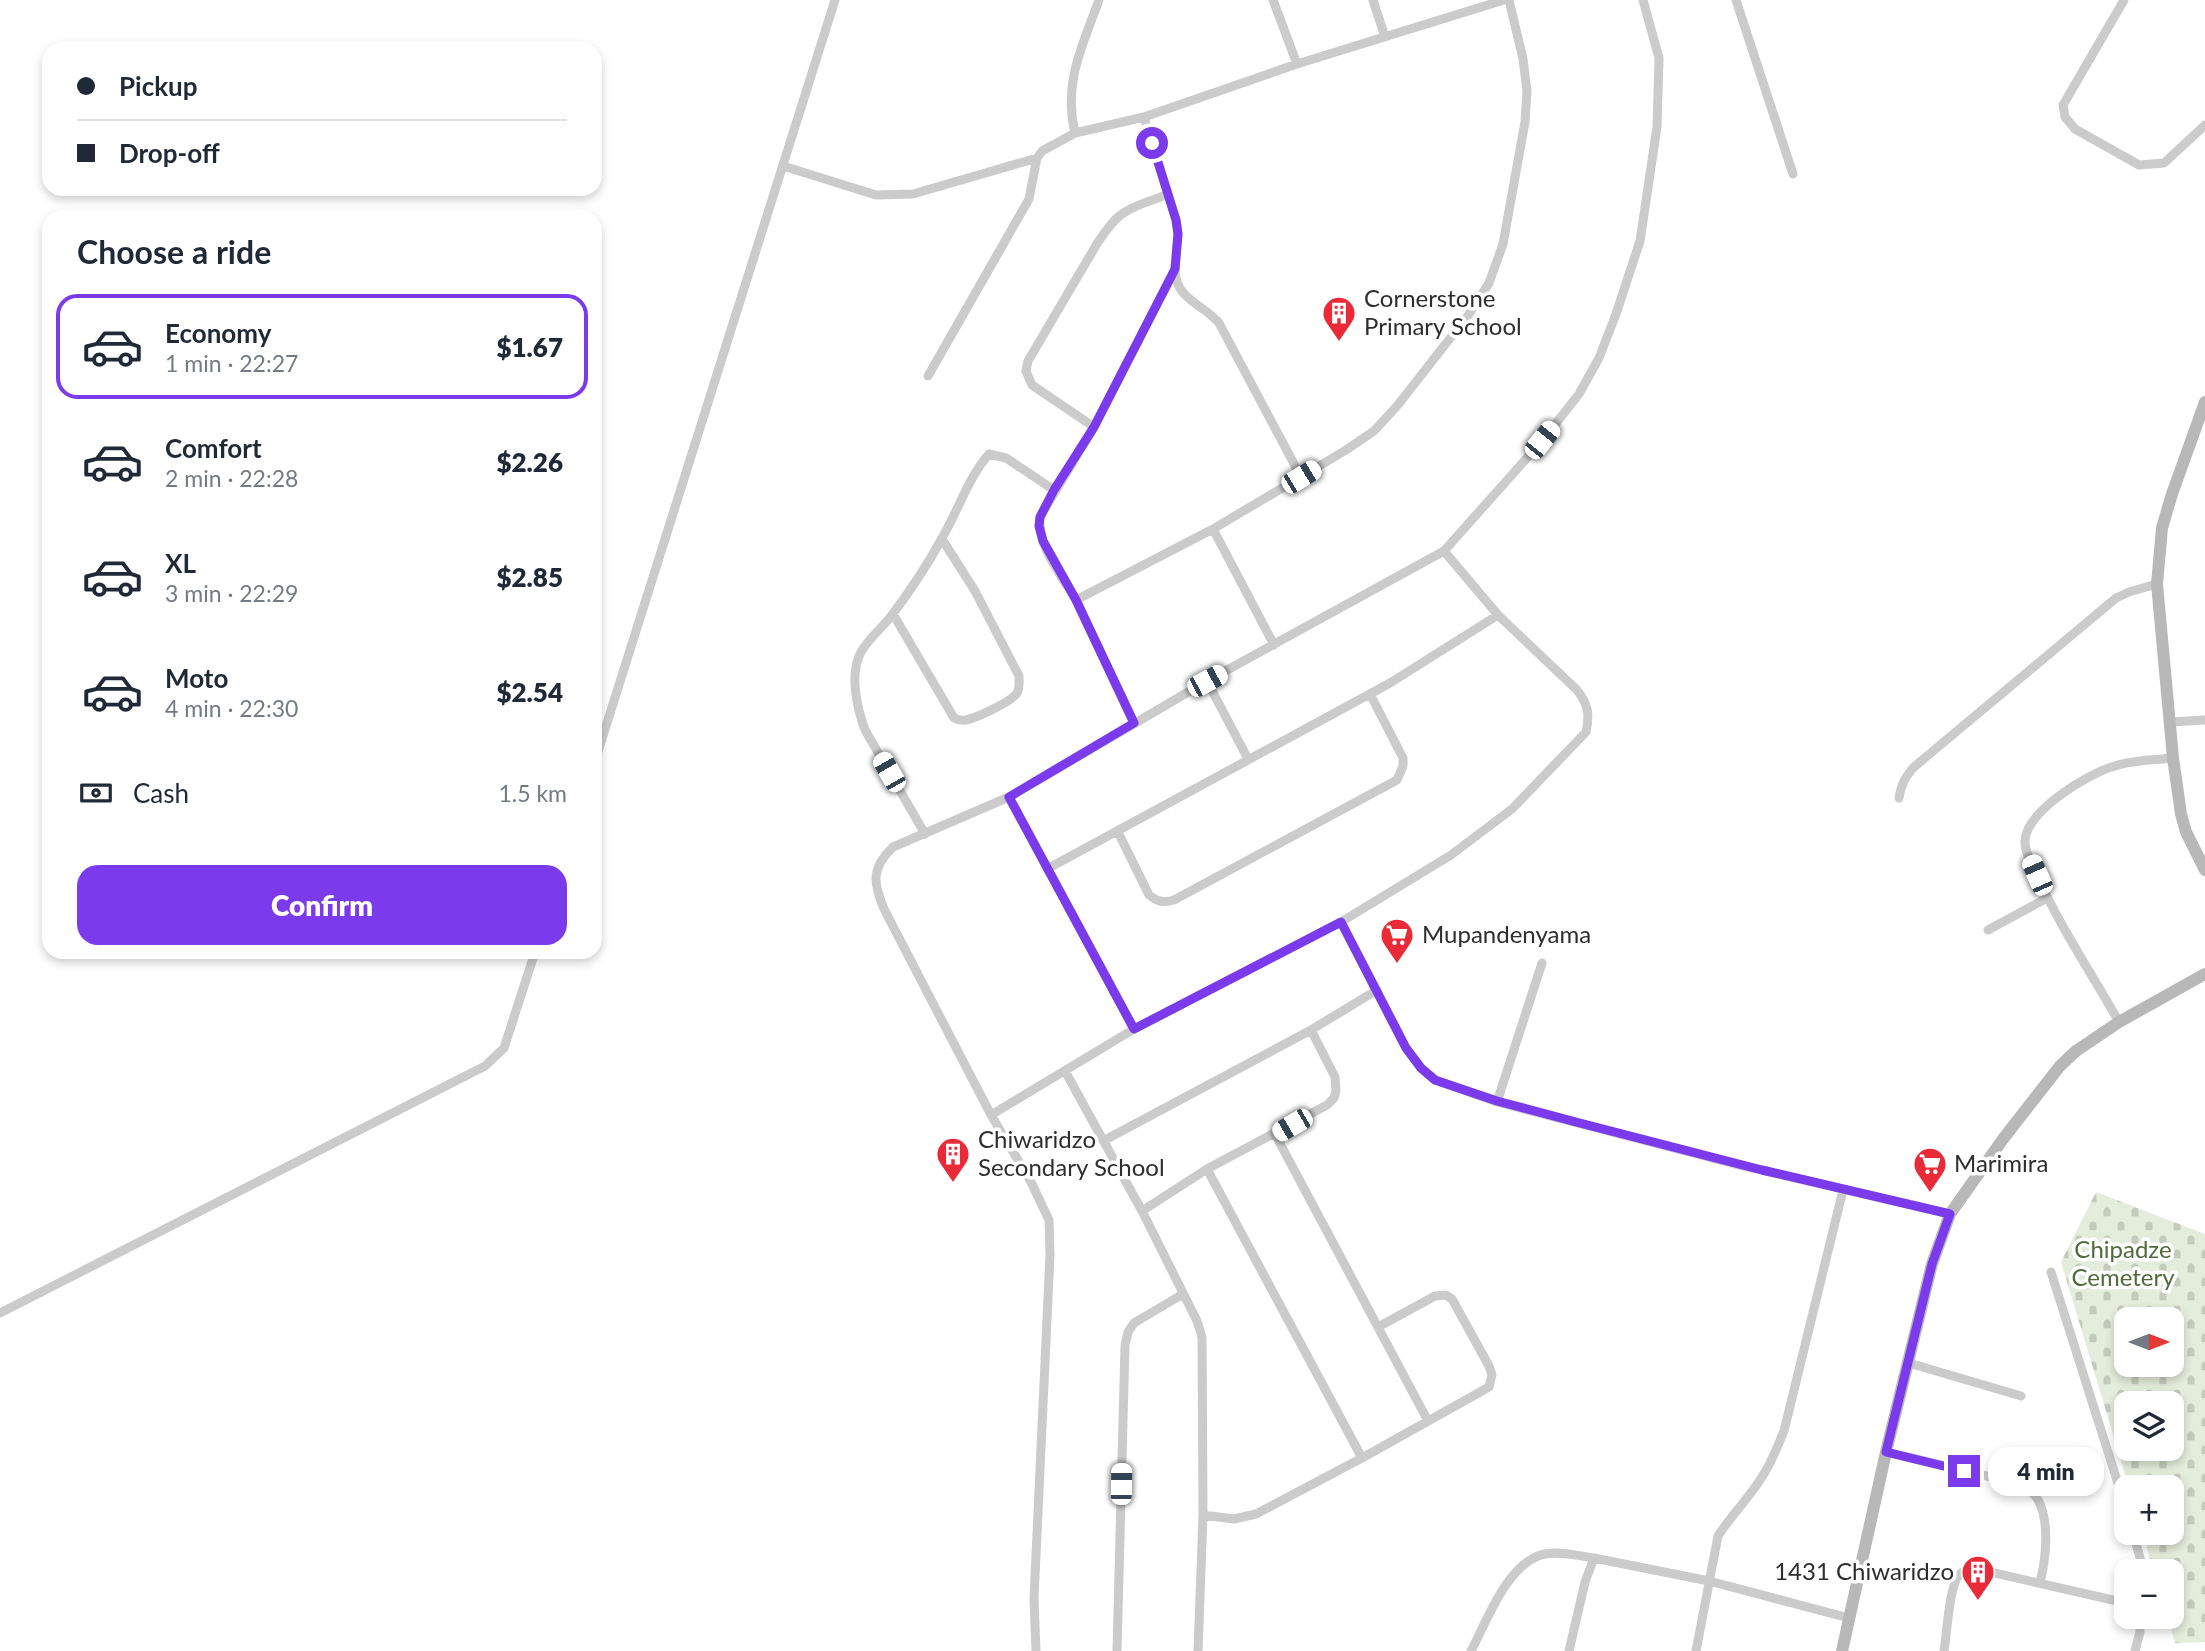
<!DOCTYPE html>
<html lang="en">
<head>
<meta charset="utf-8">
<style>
  :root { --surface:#fff; --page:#f2f2f3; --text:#1f2937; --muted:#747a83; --line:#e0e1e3; --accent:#7c3aed }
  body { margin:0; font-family:Lato,sans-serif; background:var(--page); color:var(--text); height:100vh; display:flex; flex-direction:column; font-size:26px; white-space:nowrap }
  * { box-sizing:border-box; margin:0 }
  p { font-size:23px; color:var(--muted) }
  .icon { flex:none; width:38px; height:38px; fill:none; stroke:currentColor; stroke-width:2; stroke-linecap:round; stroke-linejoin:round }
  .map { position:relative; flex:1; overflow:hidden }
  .drawer { position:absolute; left:42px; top:210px; width:560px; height:749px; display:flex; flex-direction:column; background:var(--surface); border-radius:21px; box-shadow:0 4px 10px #0003 }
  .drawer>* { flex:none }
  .top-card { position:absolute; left:42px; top:42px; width:560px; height:154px; border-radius:21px; box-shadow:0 4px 10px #0003; display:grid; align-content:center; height:154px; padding:0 35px; background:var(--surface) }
  .needle { width:46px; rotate:90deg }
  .buttons { position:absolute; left:2114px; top:1307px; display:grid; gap:14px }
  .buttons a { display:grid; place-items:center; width:70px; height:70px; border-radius:14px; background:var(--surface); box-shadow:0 4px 10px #0003; font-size:35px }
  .end { position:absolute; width:32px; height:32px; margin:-16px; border:9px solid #7c3aed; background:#fff; box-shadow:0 0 0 4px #fff }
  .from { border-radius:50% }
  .bubble { position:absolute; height:49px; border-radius:21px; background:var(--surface); box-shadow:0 4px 10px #0003; font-size:23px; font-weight:800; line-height:49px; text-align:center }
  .car { position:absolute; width:21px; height:42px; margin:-21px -10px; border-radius:9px; box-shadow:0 0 5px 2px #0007; background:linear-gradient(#fff 24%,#345 0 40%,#fff 0 76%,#345 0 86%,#fff 0) }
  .top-card b { display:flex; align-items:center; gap:24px; height:66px; font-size:26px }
  .top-card b+b { border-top:2px solid var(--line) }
  .top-card i { width:18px; height:18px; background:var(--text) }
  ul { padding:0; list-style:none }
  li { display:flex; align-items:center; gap:21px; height:105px; margin:0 14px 10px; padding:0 21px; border:4px solid transparent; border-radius:21px }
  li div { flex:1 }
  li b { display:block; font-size:26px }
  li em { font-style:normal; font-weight:800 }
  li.on { border-color:var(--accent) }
  li>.icon { width:63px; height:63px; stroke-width:1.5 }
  h2 { padding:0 35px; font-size:32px; line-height:84px }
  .pay { display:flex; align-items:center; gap:18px; height:77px; padding:0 35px; font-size:26px }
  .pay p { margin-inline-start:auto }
  .action { display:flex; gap:14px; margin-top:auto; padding:14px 35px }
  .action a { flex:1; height:80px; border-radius:21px; background:var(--accent); color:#fff; font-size:28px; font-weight:800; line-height:80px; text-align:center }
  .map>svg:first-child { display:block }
</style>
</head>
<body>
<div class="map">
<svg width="2205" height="1651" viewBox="0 0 2205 1651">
  <defs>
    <pattern id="cemetery-stones" width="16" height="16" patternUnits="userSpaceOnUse" patternTransform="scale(1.75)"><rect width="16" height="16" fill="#e4ecdb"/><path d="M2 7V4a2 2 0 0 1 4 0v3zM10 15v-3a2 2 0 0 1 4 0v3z" fill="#c4cbbc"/></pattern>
  </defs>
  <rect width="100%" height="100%" fill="#fff"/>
  <path fill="url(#cemetery-stones)" fill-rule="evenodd" d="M2096 1192 2205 1234V1642L2175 1643 2168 1617H2172V1572L2154 1571 2142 1533H2172V1488L2129 1487 2061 1262ZM2126 1320H2172V1365H2126ZM2126 1404H2172V1449H2126Z"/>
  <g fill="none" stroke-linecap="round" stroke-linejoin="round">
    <path stroke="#cbcbcb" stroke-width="9" d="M1273 0 1297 64
      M1373 0 1385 37
      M1736 0 1793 174
      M2124 0 2063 105 2065 117 2075 129 2139 165 2164 163 2205 125
      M1075 133C1063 83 1082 47 1099 0
      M783 166 876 195 913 194 1037 158
      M1175 270C1176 300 1202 303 1219 323L1301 477
      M928 376 1029 199 1037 158 1042 151 1075 133 1144 117 1297 64 1504 0
      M1094 427 1032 385 1026 371 1028 361 1098 242C1103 235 1109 226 1116 219 1129 206 1152 201 1168 194
      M1213 529 1274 645
      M1076 600C1062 576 1037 547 1040 517L1094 427 1175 269 1178 234 1176 220 1144 117
      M893 614 954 718C958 720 961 721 966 720 976 718 1011 702 1017 693 1020 688 1019 683 1019 676L975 591 942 539
      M1207 681 1248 759
      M2170 722 2205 720
      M1134 723 1076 600 1213 529 1346 450 1374 431 1397 406 1469 314 1489 283 1503 244 1525 122 1527 91 1523 59 1509 0
      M595 761 835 0
      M1009 797 1134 1029
      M1899 798C1901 785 1905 777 1914 767L2116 598 2129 592 2157 584
      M1118 832 1149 895C1158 902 1163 903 1174 900L1397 780 1403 766V758L1370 694
      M925 834 865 730C857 708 849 674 861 652 869 638 883 627 892 615 910 591 928 564 942 538 958 511 968 478 989 454L1006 458 1054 490
      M1047 869 1390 683 1498 615
      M1341 922 1406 1048 1421 1068 1435 1080 1497 1102 1735 1164 1950 1214
      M1988 930 2047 898
      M2119 1022C2092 974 2060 927 2038 877 2033 866 2025 854 2025 842 2024 812 2089 773 2115 766 2133 760 2154 760 2173 758
      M1065 1071 1142 1211 1197 1321 1202 1337 1203 1515 1198 1651
      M1497 1102 1542 963
      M991 1115 884 909C873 883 871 868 893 847L1009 797 1207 681 1444 551
      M1275 1134 1428 1421
      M1103 1141 1311 1030 1377 990
      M1207 1169 1362 1458
      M1142 1211 1207 1169 1327 1105 1334 1098 1336 1091 1335 1077 1311 1030
      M2051 1272 2126 1509
      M0 1313 485 1066 504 1048 535 952
      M1909 1363 2021 1396
      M1886 1452 2016 1483C2025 1488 2033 1491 2038 1500 2050 1521 2046 1560 2040 1582
      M1203 1515 1234 1519 1256 1514 1362 1458 1489 1387 1492 1375 1489 1366 1452 1299 1446 1295 1435 1296 1378 1327
      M2133 1533 2144 1572
      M1036 1651 1034 1598 1050 1255 1049 1220 1031 1182 991 1115 1134 1029 1341 922 1451 855 1512 809 1586 732C1590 714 1588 704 1577 690L1498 615 1444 551 1542 441 1579 394 1599 358 1616 314 1640 241 1657 127 1659 58 1643 0
      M1117 1651 1125 1345 1128 1332 1134 1323 1183 1294
      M1471 1651C1487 1621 1508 1561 1545 1554 1561 1551 1579 1556 1594 1558
      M1569 1651 1585 1582 1594 1558 1709 1581 1849 1618
      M1696 1651 1718 1536C1732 1514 1752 1495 1765 1472 1773 1459 1778 1445 1784 1431L1843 1190
      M1944 1651C1947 1634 1949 1584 1960 1574 1964 1570 1972 1569 1977 1569L2126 1603
      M2135 1651 2140 1632 2139 1617"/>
    <path stroke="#b8b8b8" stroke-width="12" d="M2205 402 2172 494 2162 528 2157 584 2173 758 2181 814 2186 832 2205 870
      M1842 1651 1886 1452 1932 1264 1950 1214 2003 1139 2060 1066 2076 1051 2119 1022 2205 974"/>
  </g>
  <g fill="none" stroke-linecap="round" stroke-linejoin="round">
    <path stroke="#7c3aed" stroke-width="9" d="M1152 143 1176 220 1178 234 1175 269 1094 427 1054 490 1040 517 1039 526 1043 541 1076 600 1134 723 1009 797 1134 1029 1341 922 1406 1048 1421 1068 1435 1080 1497 1101 1576 1122 1762 1170 1950 1214 1932 1264 1886 1452 1964 1471"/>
  </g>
  <defs>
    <symbol id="building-pin" viewBox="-11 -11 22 30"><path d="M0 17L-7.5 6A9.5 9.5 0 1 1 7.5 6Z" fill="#eb2a37" stroke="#fff"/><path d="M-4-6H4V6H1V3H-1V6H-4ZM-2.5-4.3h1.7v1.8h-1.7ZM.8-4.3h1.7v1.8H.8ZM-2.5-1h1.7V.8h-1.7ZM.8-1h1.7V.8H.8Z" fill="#fff"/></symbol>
    <symbol id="supermarket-pin" viewBox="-11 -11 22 30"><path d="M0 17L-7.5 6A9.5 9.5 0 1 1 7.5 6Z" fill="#eb2a37" stroke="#fff"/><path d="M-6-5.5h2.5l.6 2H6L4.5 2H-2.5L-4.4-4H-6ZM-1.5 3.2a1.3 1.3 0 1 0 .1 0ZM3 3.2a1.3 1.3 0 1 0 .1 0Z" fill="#fff"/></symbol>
  </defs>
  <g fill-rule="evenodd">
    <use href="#building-pin" x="1320" y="294" width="38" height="52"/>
    <use href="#supermarket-pin" x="1378" y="916" width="38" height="52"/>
    <use href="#building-pin" x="934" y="1135" width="38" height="52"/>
    <use href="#supermarket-pin" x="1911" y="1145" width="38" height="52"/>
    <use href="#building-pin" x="1959" y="1553" width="38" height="52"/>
  </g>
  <g text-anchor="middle" stroke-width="7" stroke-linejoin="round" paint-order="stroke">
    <g font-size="24" fill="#2e2e2e" stroke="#fff" text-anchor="start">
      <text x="1364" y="307">Cornerstone<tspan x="1364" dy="28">Primary School</tspan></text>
      <text x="1422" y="943">Mupandenyama</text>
      <text x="978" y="1148">Chiwaridzo<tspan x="978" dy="28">Secondary School</tspan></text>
      <text x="1954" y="1172">Marimira</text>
      <text x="1954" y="1580" text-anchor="end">1431 Chiwaridzo</text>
    </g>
    <g font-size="24" fill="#516b3a" stroke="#fff">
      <text x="2123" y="1258">Chipadze<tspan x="2123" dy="28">Cemetery</tspan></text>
    </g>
  </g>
</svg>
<div class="buttons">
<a><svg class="needle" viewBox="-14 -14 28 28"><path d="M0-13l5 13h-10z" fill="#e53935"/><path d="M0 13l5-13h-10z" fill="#747a83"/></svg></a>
<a><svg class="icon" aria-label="layers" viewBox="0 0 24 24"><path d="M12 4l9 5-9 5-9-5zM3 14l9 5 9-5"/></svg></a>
<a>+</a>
<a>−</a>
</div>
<i class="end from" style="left:1152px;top:143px"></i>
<i class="end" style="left:1964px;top:1471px"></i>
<div class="bubble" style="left:1988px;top:1447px;width:116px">4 min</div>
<i class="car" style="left:1542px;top:440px;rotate:39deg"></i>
<i class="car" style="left:1301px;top:477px;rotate:59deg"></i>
<i class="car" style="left:1207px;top:681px;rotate:62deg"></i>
<i class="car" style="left:889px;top:772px;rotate:330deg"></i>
<i class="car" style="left:2037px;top:875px;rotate:336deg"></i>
<i class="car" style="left:1292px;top:1125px;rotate:240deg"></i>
<i class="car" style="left:1121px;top:1484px;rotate:1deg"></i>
<div class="top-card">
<b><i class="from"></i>Pickup</b>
<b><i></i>Drop-off</b>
</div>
<section class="drawer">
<h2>Choose a ride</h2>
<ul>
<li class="on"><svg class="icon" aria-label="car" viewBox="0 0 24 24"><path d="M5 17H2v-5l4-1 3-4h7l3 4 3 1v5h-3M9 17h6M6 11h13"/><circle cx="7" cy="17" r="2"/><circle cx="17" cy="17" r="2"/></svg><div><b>Economy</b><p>1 min · 22:27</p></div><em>$1.67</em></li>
<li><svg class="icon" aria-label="car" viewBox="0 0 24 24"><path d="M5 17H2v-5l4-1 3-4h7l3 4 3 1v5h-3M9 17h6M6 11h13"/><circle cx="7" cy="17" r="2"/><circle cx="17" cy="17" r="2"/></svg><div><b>Comfort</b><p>2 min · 22:28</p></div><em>$2.26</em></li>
<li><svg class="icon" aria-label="car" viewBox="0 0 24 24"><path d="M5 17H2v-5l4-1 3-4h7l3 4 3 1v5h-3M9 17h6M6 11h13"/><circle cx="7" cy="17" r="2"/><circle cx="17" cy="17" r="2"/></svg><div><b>XL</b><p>3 min · 22:29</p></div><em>$2.85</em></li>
<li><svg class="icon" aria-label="car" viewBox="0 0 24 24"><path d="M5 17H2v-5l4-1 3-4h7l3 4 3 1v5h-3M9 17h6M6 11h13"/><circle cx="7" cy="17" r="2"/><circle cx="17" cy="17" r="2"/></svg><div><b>Moto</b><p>4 min · 22:30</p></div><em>$2.54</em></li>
</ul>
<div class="pay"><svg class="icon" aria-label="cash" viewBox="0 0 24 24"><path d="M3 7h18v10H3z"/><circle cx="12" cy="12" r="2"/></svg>Cash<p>1.5 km</p></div>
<div class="action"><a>Confirm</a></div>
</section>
</div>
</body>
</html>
